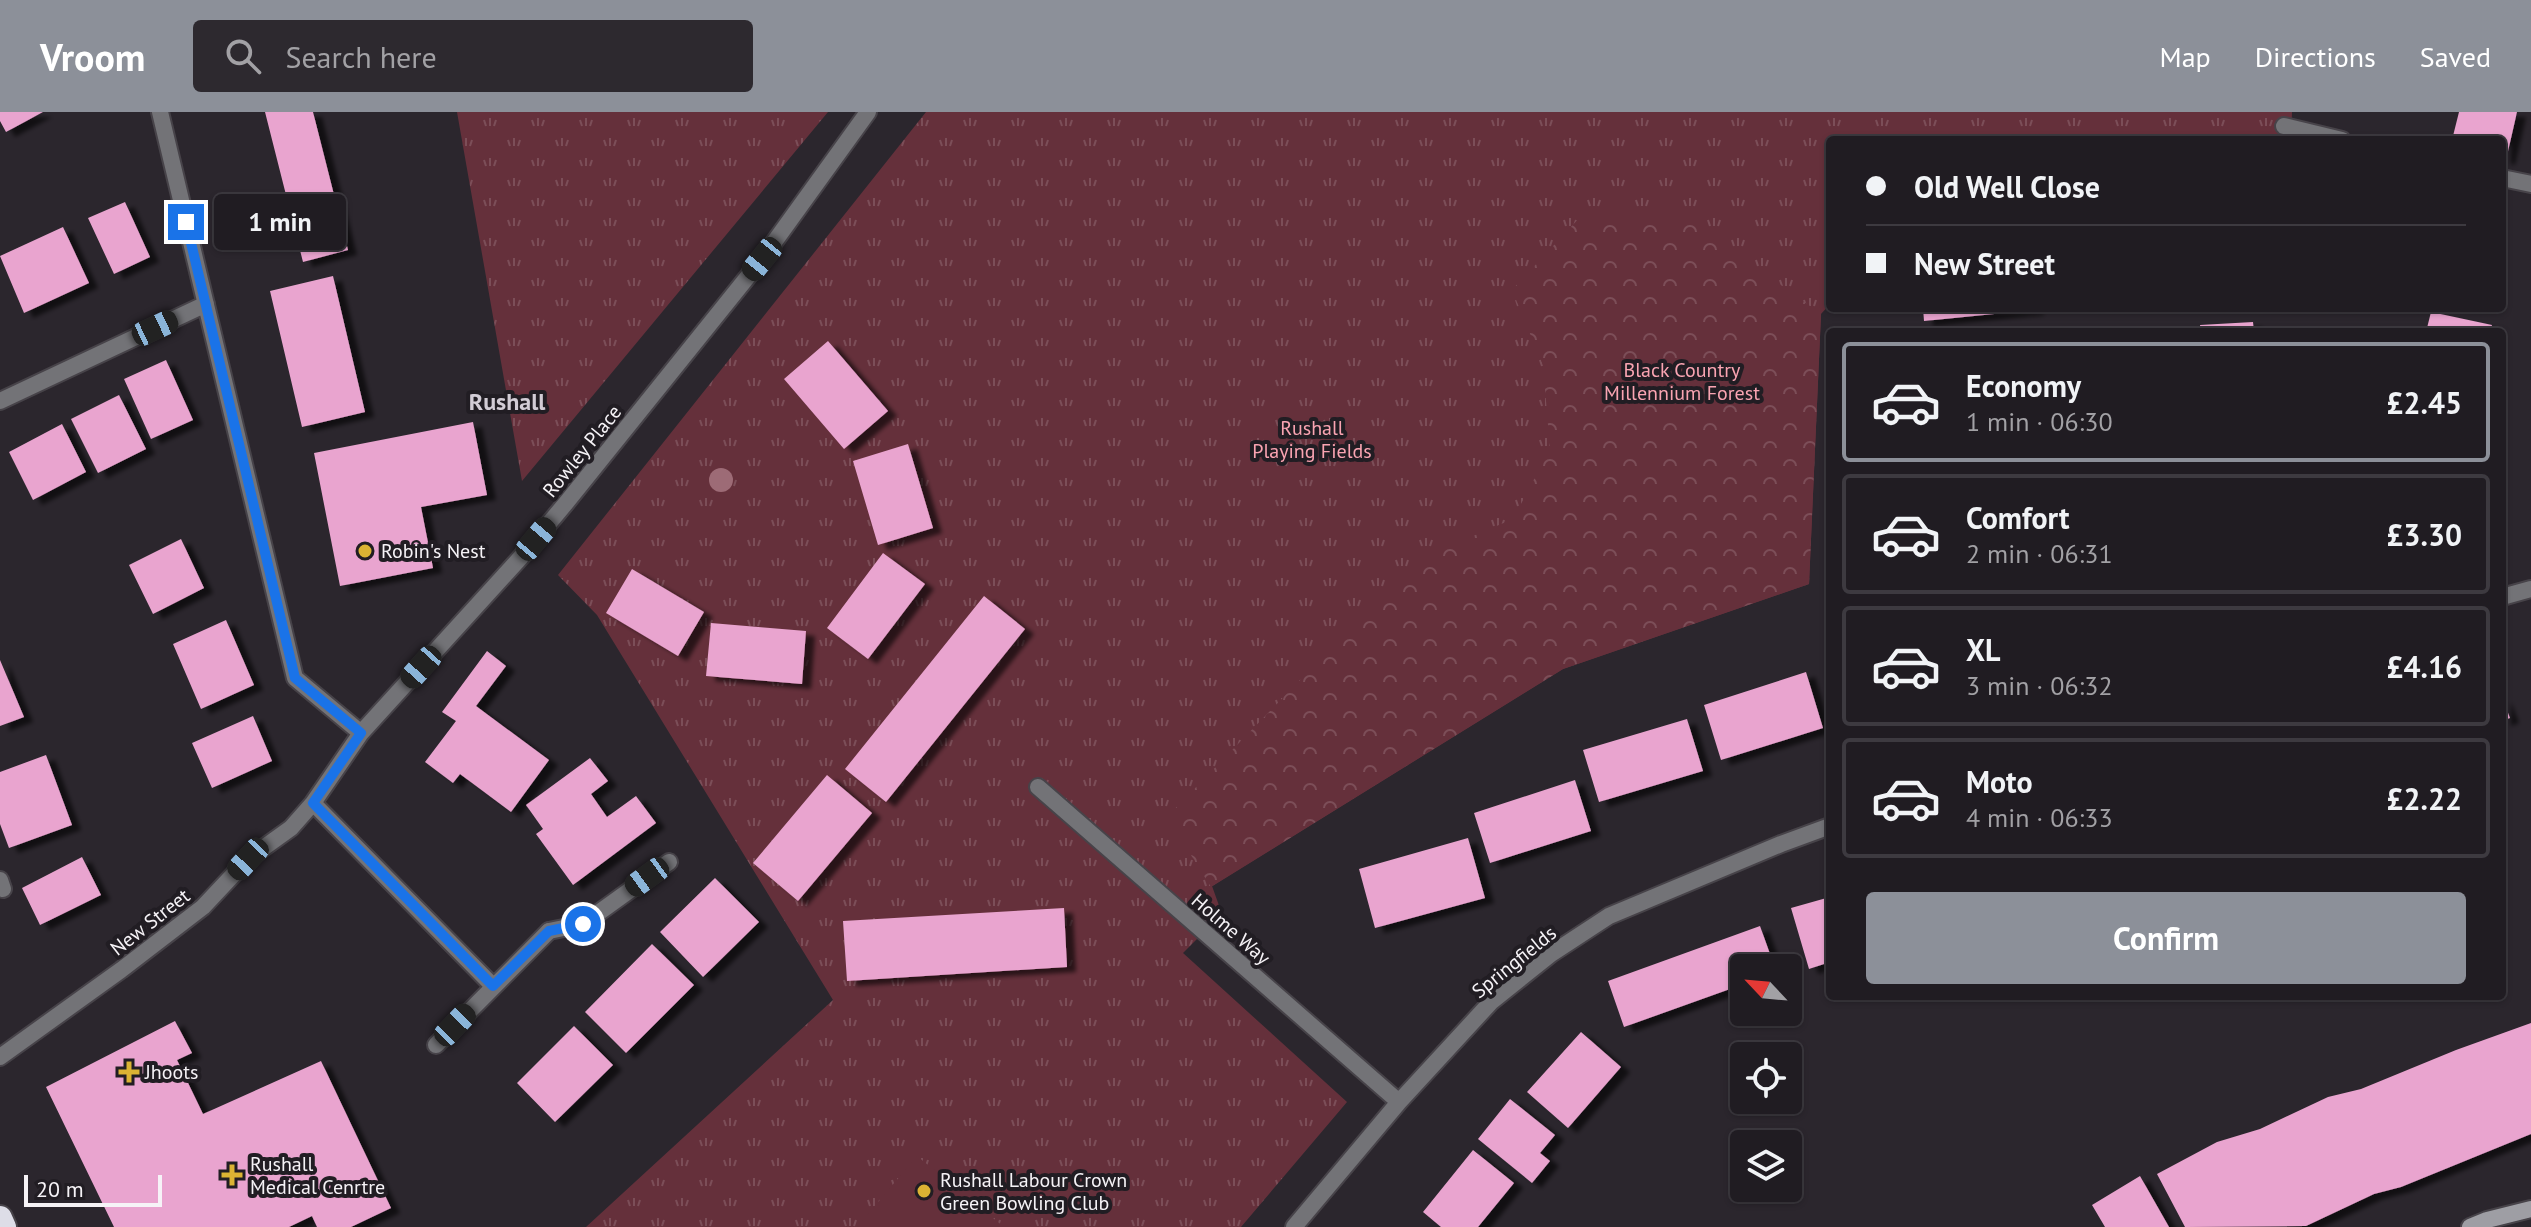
<!DOCTYPE html>
<html lang="en">
<head>
<meta charset="utf-8">
<style>
  :root { --surface:#201c22; --page:#2d292f; --text:#f1f3f6; --muted:#a2a1a5; --line:#3d3a40; --accent:#8c9099 }
  body { margin:0; font-family:"PT Sans",sans-serif; background:var(--page); color:var(--text); height:100vh; display:flex; flex-direction:column; font-size:30px; white-space:nowrap }
  * { box-sizing:border-box; margin:0 }
  p { font-size:26px; color:var(--muted) }
  .icon { flex:none; width:44px; height:44px; fill:none; stroke:currentColor; stroke-width:2; stroke-linecap:round; stroke-linejoin:round }
  .map { position:relative; flex:1; overflow:hidden }
  .drawer { position:absolute; left:1826px; top:216px; width:680px; height:672px; display:flex; flex-direction:column; background:var(--surface); border-radius:8px; box-shadow:0 2px 6px #0004,0 0 0 2px var(--line) }
  .drawer>* { flex:none }
  .top-card { position:absolute; left:1826px; top:24px; width:680px; height:176px; border-radius:8px; box-shadow:0 2px 6px #0004,0 0 0 2px var(--line); display:grid; align-content:center; height:176px; padding:0 40px; background:var(--surface) }
  .needle { width:52px; rotate:296deg }
  .controls { position:absolute; left:1730px; top:842px; display:grid; gap:16px }
  .controls a { display:grid; place-items:center; width:72px; height:72px; border-radius:8px; background:var(--surface); box-shadow:0 2px 6px #0004,0 0 0 2px var(--line); font-size:40px }
  .scale { position:absolute; left:24px; bottom:20px; width:138px; box-sizing:border-box; padding-left:8px; border:4px solid #f6f3f7; border-top:0; font-size:22px; line-height:28px; white-space:nowrap; color:#f6f3f7; -webkit-text-stroke:6px #211d23; paint-order:stroke }
  .end { position:absolute; width:36px; height:36px; margin:-18px; border:10px solid #1a73e8; background:#fff; box-shadow:0 0 0 4px #fff }
  .from { border-radius:50% }
  .bubble { position:absolute; height:56px; border-radius:8px; background:var(--surface); box-shadow:0 2px 6px #0004,0 0 0 2px var(--line); font-size:26px; font-weight:800; line-height:56px; text-align:center }
  .car { position:absolute; width:24px; height:48px; margin:-24px -12px; border-radius:10px; box-shadow:0 0 6px 2px #0007; background:linear-gradient(#222 24%,#8ab4d8 0 40%,#222 0 76%,#8ab4d8 0 86%,#222 0) }
  .top-card b { display:flex; align-items:center; gap:28px; height:76px; font-size:30px }
  .top-card b+b { border-top:2px solid var(--line) }
  .top-card i { width:20px; height:20px; background:var(--text) }
  ul { padding:14px 0 0; list-style:none }
  li { display:flex; align-items:center; gap:24px; height:120px; margin:0 16px 12px; padding:0 24px; border:4px solid var(--line); border-radius:8px }
  li div { flex:1 }
  li b { display:block; font-size:30px }
  li em { font-style:normal; font-weight:800 }
  li.on { border-color:var(--accent) }
  li>.icon { width:72px; height:72px; stroke-width:1.5 }
  .button { display:flex; gap:16px; margin-top:auto; padding:16px 40px }
  .button a { flex:1; height:92px; border-radius:8px; background:var(--accent); color:#fff; font-size:32px; font-weight:800; line-height:92px; text-align:center }
  header { display:flex; align-items:center; gap:48px; box-sizing:border-box; height:112px; padding:0 40px; background:var(--accent); color:#fff }
  header strong { font-size:38px }
  nav { display:flex; gap:44px; margin-inline-start:auto; font-size:28px }
  .search { width:560px; height:72px; background:var(--page); display:flex; align-items:center; gap:20px; box-sizing:border-box; padding:0 28px; border-radius:8px; color:var(--muted); font-size:30px }
  .map>svg:first-child { display:block }
</style>
</head>
<body>
<header>
<strong>Vroom</strong>
<div class="search"><svg class="icon" aria-label="search" viewBox="0 0 24 24"><circle cx="10" cy="10" r="6"/><path d="M15 15l6 6"/></svg>Search here</div>
<nav><a>Map</a><a>Directions</a><a>Saved</a></nav>
</header>
<div class="map">
<svg width="2531" height="1115" viewBox="0 0 2531 1115">
  <defs>
    <pattern id="grass-tufts" width="24" height="20" patternUnits="userSpaceOnUse" patternTransform="scale(2)"><rect width="24" height="20" fill="#65303b"/><path d="M3 7l-1-3M5 7V3M7 7l1-3M15 17l-1-3M17 17v-4M19 17l1-3" fill="none" stroke="#7c4e58"/></pattern>
    <pattern id="forest-crowns" width="20" height="18" patternUnits="userSpaceOnUse" patternTransform="scale(2)"><rect width="20" height="18" fill="#65303b"/><path d="M2 6a3 3 0 1 1 6 0M12 15a3 3 0 1 1 6 0" fill="none" stroke="#7c4e58"/></pattern>
    <filter id="shadow"><feDropShadow dx="9" dy="5" stdDeviation="2" flood-color="#0009"/></filter>
  </defs>
  <rect width="100%" height="100%" fill="#2b262d"/>
  <path fill="url(#grass-tufts)" d="M457 0H828L522 369Z
    M926 0H2292L2291 28H1830V192L1821 202 1809 472 1563 557 1212 774 1222 802 1183 841 1347 990 1241 1115H586L833 888 597 503 558 463Z"/>
  <path fill="url(#forest-crowns)" d="M1583 102 1685 104 1821 202 1809 472 1563 557 1211 775 1167 705 1417 448 1513 407 1550 337 1543 253 1512 178Z"/>
  <path fill="#65303b" d="M917 1044 1004 1115H857Z"/>
  <path fill="#e9a4cf" filter="url(#shadow)" d="M0 0H43L6 20 0 9Z
    M265 0H313L348 138 303 150Z
    M2459 0H2517L2506 48 2502 47V28H2452Z
    M125 90 150 145 114 162 88 106Z
    M63 115 89 171 24 201 0 144Z
    M333 164 365 300 302 315 270 179Z
    M1923 196H2035V198L1924 209Z
    M2431 200 2492 213 2490 220H2426Z
    M2253 210 2254 220H2201L2200 213Z
    M828 229 888 299 844 337 784 267Z
    M166 248 193 308 151 327 124 267Z
    M119 283 146 337 98 361 71 307Z
    M473 310 487 383 421 395 433 456 340 474 314 341Z
    M62 312 86 360 33 388 9 340Z
    M908 332 933 416 878 433 853 349Z
    M181 427 204 476 153 502 129 453Z
    M883 441 925 472 868 547 827 516Z
    M632 457 704 500 678 544 606 501Z
    M984 484 1025 517 886 690 845 657Z
    M226 508 254 573 201 597 173 532Z
    M711 511 806 519 802 572 706 564Z
    M487 539 506 554 476 594 549 648 511 700 460 662 453 671 425 650 456 609 442 600Z
    M0 548 24 605 0 614Z
    M1806 560 1823 616 1721 648 1704 593Z
    M2502 585 2510 606 2502 609Z
    M253 604 272 649 212 676 192 631Z
    M1687 607 1703 659 1599 690 1583 638Z
    M46 643 72 713 9 736 0 712V660Z
    M590 646 608 669 591 682 607 705 636 684 656 711 573 773 536 722 543 717 526 693Z
    M827 663 872 701 798 789 753 751Z
    M1575 668 1591 719 1490 751 1474 701Z
    M1468 726 1485 786 1375 816 1359 757Z
    M82 745 101 783 40 813 22 776Z
    M715 766 759 810 703 865 660 820Z
    M1830 785V850L1809 857 1791 796Z
    M1064 796 1067 855 847 869 843 809Z
    M1760 814 1775 856H1744V872L1624 915 1608 869Z
    M652 832 694 873 626 941 585 900Z
    M175 909 192 941 177 948 203 1002 321 949 391 1096 351 1115H317L312 1104 289 1115H114L46 975Z
    M2531 911V1022L2401 1075 2374 1082 2306 1114 2185 1115 2157 1062 2217 1030 2260 1017 2328 985 2361 977 2456 938Z
    M574 914 613 953 555 1010 517 971Z
    M1581 920 1621 955 1568 1016 1527 980Z
    M1510 987 1555 1023 1540 1041 1550 1049 1532 1071 1478 1027Z
    M1473 1038 1514 1071 1478 1115H1441L1423 1100Z
    M2140 1064 2169 1115H2105L2092 1093Z"/>
  <g fill="none" stroke-linecap="round" stroke-linejoin="round">
    <defs>
      <path id="lane" d="M2284 14 2342 28
        M2502 66 2531 72
        M0 768 3 777
        M549 819 583 812 669 750"/>
      <path id="street" d="M160 0 295 566 361 621
        M0 289 206 192
        M2502 485 2531 477
        M1038 675 1399 990
        M313 691 493 874
        M436 933 549 819
        M0 945 121 858 203 795 248 747 291 716 313 691 361 621 521 445 566 391 762 147 868 0
        M1294 1115 1399 990 1491 890 1551 842 1609 804 1781 732 1830 714"/>
      <path id="secondary" d="M2470 1115 2487 1108 2531 1097"/>
      <path id="highway" d="M0 1106 4 1115"/>
    </defs>
    <use href="#lane" stroke="#474349" stroke-width="20"/>
    <use href="#street" stroke="#474349" stroke-width="20"/>
    <use href="#secondary" stroke="#474349" stroke-width="20"/>
    <use href="#highway" stroke="#474349" stroke-width="28"/>
    <use href="#lane" stroke="#737377" stroke-width="16"/>
    <use href="#street" stroke="#737377" stroke-width="16"/>
    <use href="#secondary" stroke="#9e9ea4" stroke-width="16"/>
    <use href="#highway" stroke="#dddde7" stroke-width="24"/>
  </g>
  <circle fill="#9d6b76" cx="721" cy="368" r="12"/>
  <g fill="none" stroke-linecap="round" stroke-linejoin="round">
    <path stroke="#1a73e8" stroke-width="10" d="M186 110 295 566 361 621 313 691 493 874 549 819 583 812"/>
  </g>
  <g fill="#dbb333" stroke="#211d23" stroke-width="3">
    <circle cx="365" cy="439" r="8"/>
    <path d="M125 948h8v8h8v8h-8v8h-8v-8h-8v-8h8z"/>
    <path d="M228 1051h8v8h8v8h-8v8h-8v-8h-8v-8h8z"/>
    <circle cx="924" cy="1079" r="8"/>
  </g>
  <g text-anchor="middle" stroke-width="8" stroke-linejoin="round" paint-order="stroke">
    <g font-size="20" fill="#faa4b2" stroke="#211d23">
      <text x="1682" y="265">Black Country<tspan x="1682" dy="23">Millennium Forest</tspan></text>
      <text x="1312" y="323">Rushall<tspan x="1312" dy="23">Playing Fields</tspan></text>
    </g>
    <g font-size="20" fill="#f6f3f7" stroke="#211d23">
      <text transform="translate(582 339) rotate(-51)" y="7">Rowley Place</text>
      <text transform="translate(150 810) rotate(-38)" y="7">New Street</text>
      <text transform="translate(1231 817) rotate(41)" y="7">Holme Way</text>
      <text transform="translate(1514 850) rotate(-39)" y="7">Springfields</text>
    </g>
    <g font-size="20" fill="#f6f3f7" stroke="#211d23" text-anchor="start">
      <text x="381" y="446">Robin's Nest</text>
      <text x="145" y="967">Jhoots</text>
      <text x="250" y="1059">Rushall<tspan x="250" dy="23">Medical Cenrtre</tspan></text>
      <text x="940" y="1075">Rushall Labour Crown<tspan x="940" dy="23">Green Bowling Club</tspan></text>
    </g>
    <g font-size="24" font-weight="bold" fill="#d2ccd5" stroke="#211d23">
      <text x="507" y="298">Rushall</text>
    </g>
  </g>
</svg>
<div class="controls">
<a><svg class="needle" viewBox="-14 -14 28 28"><path d="M0-13l5 13h-10z" fill="#e53935"/><path d="M0 13l5-13h-10z" fill="#a2a1a5"/></svg></a>
<a><svg class="icon" aria-label="locate" viewBox="0 0 24 24"><circle cx="12" cy="12" r="6"/><path d="M12 2v4M12 18v4M2 12h4M18 12h4"/></svg></a>
<a><svg class="icon" aria-label="layers" viewBox="0 0 24 24"><path d="M12 4l9 5-9 5-9-5zM3 14l9 5 9-5"/></svg></a>
</div>
<div class="scale">20 m</div>
<i class="end from" style="left:583px;top:812px"></i>
<i class="end" style="left:186px;top:110px"></i>
<div class="bubble" style="left:214px;top:82px;width:132px">1 min</div>
<i class="car" style="left:762px;top:147px;rotate:219deg"></i>
<i class="car" style="left:155px;top:216px;rotate:65deg"></i>
<i class="car" style="left:536px;top:427px;rotate:40deg"></i>
<i class="car" style="left:421px;top:555px;rotate:222deg"></i>
<i class="car" style="left:248px;top:747px;rotate:223deg"></i>
<i class="car" style="left:647px;top:765px;rotate:234deg"></i>
<i class="car" style="left:455px;top:913px;rotate:44deg"></i>
<div class="top-card">
<b><i class="from"></i>Old Well Close</b>
<b><i></i>New Street</b>
</div>
<section class="drawer">
<ul>
<li class="on"><svg class="icon" aria-label="car" viewBox="0 0 24 24"><path d="M5 17H2v-5l4-1 3-4h7l3 4 3 1v5h-3M9 17h6M6 11h13"/><circle cx="7" cy="17" r="2"/><circle cx="17" cy="17" r="2"/></svg><div><b>Economy</b><p>1 min · 06:30</p></div><em>£2.45</em></li>
<li><svg class="icon" aria-label="car" viewBox="0 0 24 24"><path d="M5 17H2v-5l4-1 3-4h7l3 4 3 1v5h-3M9 17h6M6 11h13"/><circle cx="7" cy="17" r="2"/><circle cx="17" cy="17" r="2"/></svg><div><b>Comfort</b><p>2 min · 06:31</p></div><em>£3.30</em></li>
<li><svg class="icon" aria-label="car" viewBox="0 0 24 24"><path d="M5 17H2v-5l4-1 3-4h7l3 4 3 1v5h-3M9 17h6M6 11h13"/><circle cx="7" cy="17" r="2"/><circle cx="17" cy="17" r="2"/></svg><div><b>XL</b><p>3 min · 06:32</p></div><em>£4.16</em></li>
<li><svg class="icon" aria-label="car" viewBox="0 0 24 24"><path d="M5 17H2v-5l4-1 3-4h7l3 4 3 1v5h-3M9 17h6M6 11h13"/><circle cx="7" cy="17" r="2"/><circle cx="17" cy="17" r="2"/></svg><div><b>Moto</b><p>4 min · 06:33</p></div><em>£2.22</em></li>
</ul>
<div class="button"><a>Confirm</a></div>
</section>
</div>
</body>
</html>
